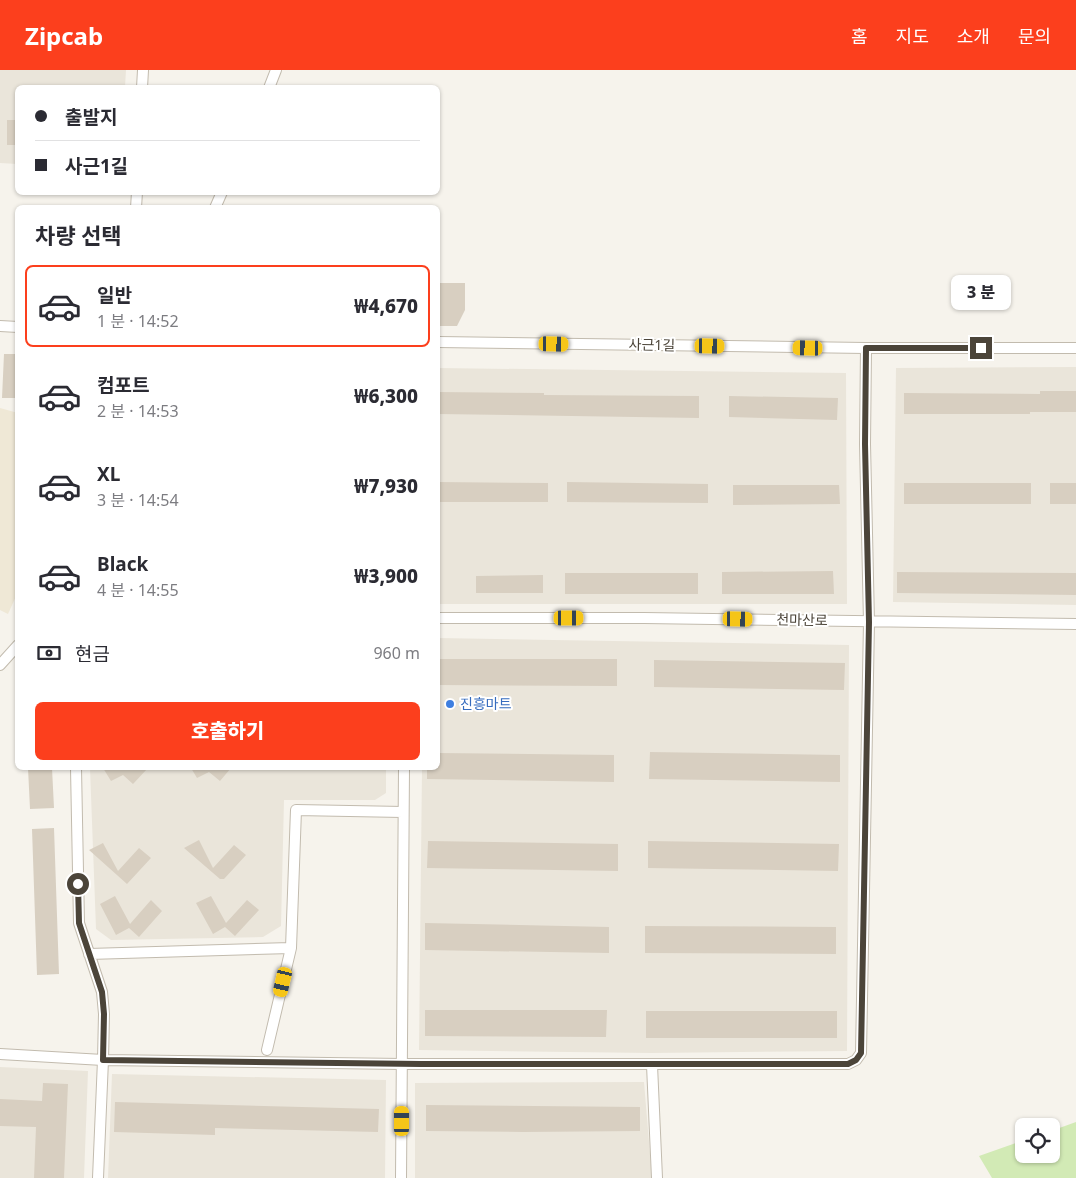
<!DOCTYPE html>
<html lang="ko">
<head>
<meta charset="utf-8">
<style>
  :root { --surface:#fff; --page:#f2f2f3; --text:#2b2b33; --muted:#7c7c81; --line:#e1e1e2; --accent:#fc3f1d }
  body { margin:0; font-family:"Noto Sans","Noto Sans KR",sans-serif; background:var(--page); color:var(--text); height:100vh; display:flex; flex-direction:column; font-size:19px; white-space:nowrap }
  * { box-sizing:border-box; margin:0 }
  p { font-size:16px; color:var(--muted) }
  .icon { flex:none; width:28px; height:28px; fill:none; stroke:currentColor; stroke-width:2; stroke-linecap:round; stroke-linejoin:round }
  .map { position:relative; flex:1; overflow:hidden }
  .details { position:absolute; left:15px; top:135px; width:425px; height:565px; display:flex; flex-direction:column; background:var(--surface); border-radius:8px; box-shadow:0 1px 4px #0004 }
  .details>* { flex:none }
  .banner { position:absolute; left:15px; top:15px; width:425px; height:110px; border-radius:8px; box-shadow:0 1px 4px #0004; display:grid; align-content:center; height:110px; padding:0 20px; background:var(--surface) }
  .controls { position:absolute; left:1015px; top:1048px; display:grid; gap:10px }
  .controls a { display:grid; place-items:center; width:45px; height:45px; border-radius:8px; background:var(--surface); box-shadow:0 1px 4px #0004; font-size:25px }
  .end { position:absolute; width:22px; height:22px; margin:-11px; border:6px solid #4b4439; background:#fff; box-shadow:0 0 0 2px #fff }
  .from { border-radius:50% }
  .bubble { position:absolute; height:35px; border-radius:8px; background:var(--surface); box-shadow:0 1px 4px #0004; font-size:16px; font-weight:800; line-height:35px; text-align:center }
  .car { position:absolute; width:15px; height:30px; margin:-15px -8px; border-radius:6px; box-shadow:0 0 4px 1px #0007; background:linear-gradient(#f5c518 24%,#345 0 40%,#f5c518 0 76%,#345 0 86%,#f5c518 0) }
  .banner b { display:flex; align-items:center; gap:18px; height:48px; font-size:19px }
  .banner b+b { border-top:1px solid var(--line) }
  .banner i { width:12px; height:12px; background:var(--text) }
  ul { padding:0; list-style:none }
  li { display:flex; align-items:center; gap:15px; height:82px; margin:0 10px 8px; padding:0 10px; border:2px solid transparent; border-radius:8px }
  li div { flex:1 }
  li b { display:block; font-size:19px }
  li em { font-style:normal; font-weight:800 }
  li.selected { border-color:var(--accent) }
  li>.icon { width:45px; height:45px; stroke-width:1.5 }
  h2 { padding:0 20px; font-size:22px; line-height:60px }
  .pay { display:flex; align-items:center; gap:12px; height:55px; padding:0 20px; font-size:19px }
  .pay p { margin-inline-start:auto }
  .cta { display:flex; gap:10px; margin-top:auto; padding:10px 20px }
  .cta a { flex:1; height:58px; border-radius:8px; background:var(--accent); color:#fff; font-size:20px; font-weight:800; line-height:58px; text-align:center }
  header { display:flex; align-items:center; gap:30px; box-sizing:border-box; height:70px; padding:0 25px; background:var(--accent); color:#fff }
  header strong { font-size:24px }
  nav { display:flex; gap:28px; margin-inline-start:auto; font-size:18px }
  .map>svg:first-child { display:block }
</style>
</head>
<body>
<header>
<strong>Zipcab</strong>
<nav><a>홈</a><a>지도</a><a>소개</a><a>문의</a></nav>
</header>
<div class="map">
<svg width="1076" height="1108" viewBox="0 0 1076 1108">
  <rect width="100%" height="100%" fill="#f6f3ec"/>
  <path fill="#eae5da" d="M0 0H126L125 17 18 18 17 94 0 93Z
    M1076 297V535L893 532 896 298Z
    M438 298 846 303 847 534H438Z
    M438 568 849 575 847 981 651 983 419 980 422 698H438Z
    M90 698H386V723L375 730H284L281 856 263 867 111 870 96 859Z
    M0 997 88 1001 84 1108H0Z
    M112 1004 386 1010 385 1108H108Z
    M644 1012 652 1108H415V1013Z"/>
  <path fill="#efe8d6" d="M0 338 18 343 17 524 8 544 0 540Z"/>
  <path fill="#d2eab5" d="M1076 1052V1108H992L979 1086 1024 1070V1084H1051V1061Z"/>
  <path fill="#d8cfc1" d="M7 50H18V75H7Z
    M438 213H465V240L457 256H438Z
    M4 284H18V328H2Z
    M1040 321H1076V342H1030V344H904V323L1040 324Z
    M438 322 544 323V325L699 326V348L438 344Z
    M729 326 838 328 837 350 729 347Z
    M438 412 548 413V432H438Z
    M567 412 708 414V433L567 432Z
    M904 413H1031V434H904Z
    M1050 413H1076V434H1050Z
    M733 415H839L840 434 733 435Z
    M833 501 834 524H722V502Z
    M897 502 1076 503V525L897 523Z
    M565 503H698V524H565Z
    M543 505V523H476V506Z
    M438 589H617V616L438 615Z
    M654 590 845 593 844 620 654 617Z
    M650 682 840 685V712L649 709Z
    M438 683 614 685V712L427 709V698H438Z
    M28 698H52L54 738 30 739Z
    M103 698H148L133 714 123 705 111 711Z
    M191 698H231L220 711 209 702 197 708Z
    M54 758 59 904 37 905 32 759Z
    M199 770 213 798 234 775 246 785 224 809H220L184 778Z
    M428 771 618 774V801L427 798Z
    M648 771 839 774 838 801 648 798Z
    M103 773 118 801 139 778 151 788 127 814 89 780Z
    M115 826 130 854 151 830 162 841 139 867 129 858 116 865 100 834Z
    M211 826 226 853 247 830 259 840 235 866 225 857 213 864 196 833Z
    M425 853 609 857V883L425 880Z
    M645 856 836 857V884L645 883Z
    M425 940H607L606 967 425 966Z
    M646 941H837V968H646Z
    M43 1013 68 1014 64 1108H34L36 1057 0 1056V1029L42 1031Z
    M115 1032 379 1039 378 1062 215 1058V1065L114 1062Z
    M426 1035 640 1037V1061L523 1062 426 1061Z"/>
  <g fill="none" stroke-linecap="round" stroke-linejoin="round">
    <defs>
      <path id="street" d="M142 18 143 0
        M269 18 276 0
        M136 138 137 122
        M215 138 222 122
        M0 256 18 257
        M438 272 866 278H1076
        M438 548H644L1076 554
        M0 595 18 575
        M89 884 291 878
        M267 980 291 878 296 740 403 742
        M0 984 103 990 104 944 102 922 79 853 76 698
        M652 995 657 1108
        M98 1108 103 990 402 994H848L856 990 861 983 869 552 865 374 866 278
        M401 1108 404 698"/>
    </defs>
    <use href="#street" stroke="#c2bbae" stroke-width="12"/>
    <use href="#street" stroke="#fff" stroke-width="10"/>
  </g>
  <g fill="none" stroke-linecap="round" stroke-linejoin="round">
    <path stroke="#4b4439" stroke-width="6" d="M78 814 79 853 102 922 104 944 103 990 421 994H848L856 990 861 983 869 552 865 374 866 278H981"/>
  </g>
  <circle fill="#3f7fe0" stroke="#fff" stroke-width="2" cx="450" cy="634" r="5"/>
  <g text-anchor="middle" stroke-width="4" stroke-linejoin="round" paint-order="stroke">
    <g font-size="14" fill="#4b4439" stroke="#fff">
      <text transform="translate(652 275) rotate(1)" y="5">사근1길</text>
      <text transform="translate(802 550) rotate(1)" y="5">천마산로</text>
    </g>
    <g font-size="14" fill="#366cbe" stroke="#fff" text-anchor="start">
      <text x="460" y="639">진흥마트</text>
    </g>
  </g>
</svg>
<div class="controls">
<a><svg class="icon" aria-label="locate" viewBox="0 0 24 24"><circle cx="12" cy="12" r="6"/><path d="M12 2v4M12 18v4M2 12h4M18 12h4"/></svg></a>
</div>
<i class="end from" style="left:78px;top:814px"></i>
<i class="end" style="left:981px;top:278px"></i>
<div class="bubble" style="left:951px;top:205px;width:60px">3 분</div>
<i class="car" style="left:554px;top:274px;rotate:91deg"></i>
<i class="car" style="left:710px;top:276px;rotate:91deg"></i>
<i class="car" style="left:808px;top:278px;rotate:271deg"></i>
<i class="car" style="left:569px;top:548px;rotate:90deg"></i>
<i class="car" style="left:738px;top:549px;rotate:91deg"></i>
<i class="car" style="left:283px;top:912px;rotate:193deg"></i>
<i class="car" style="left:402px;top:1051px;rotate:0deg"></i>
<div class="banner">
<b><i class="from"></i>출발지</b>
<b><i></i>사근1길</b>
</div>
<section class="details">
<h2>차량 선택</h2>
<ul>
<li class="selected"><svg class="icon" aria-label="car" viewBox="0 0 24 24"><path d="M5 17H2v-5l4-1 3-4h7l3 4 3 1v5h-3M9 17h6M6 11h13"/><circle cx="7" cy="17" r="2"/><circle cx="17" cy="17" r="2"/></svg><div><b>일반</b><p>1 분 · 14:52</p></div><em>₩4,670</em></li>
<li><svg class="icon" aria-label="car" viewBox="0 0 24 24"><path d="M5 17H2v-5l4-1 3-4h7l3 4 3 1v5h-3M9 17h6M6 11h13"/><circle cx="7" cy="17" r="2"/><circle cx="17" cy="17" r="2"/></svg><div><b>컴포트</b><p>2 분 · 14:53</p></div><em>₩6,300</em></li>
<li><svg class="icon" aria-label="car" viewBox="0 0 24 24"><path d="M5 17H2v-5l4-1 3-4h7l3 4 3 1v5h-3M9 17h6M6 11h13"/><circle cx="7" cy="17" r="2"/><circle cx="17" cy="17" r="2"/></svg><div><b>XL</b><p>3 분 · 14:54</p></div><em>₩7,930</em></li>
<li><svg class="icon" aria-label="car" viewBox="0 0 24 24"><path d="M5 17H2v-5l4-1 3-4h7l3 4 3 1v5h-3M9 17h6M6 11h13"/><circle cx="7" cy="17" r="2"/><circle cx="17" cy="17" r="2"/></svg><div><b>Black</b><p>4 분 · 14:55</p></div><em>₩3,900</em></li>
</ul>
<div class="pay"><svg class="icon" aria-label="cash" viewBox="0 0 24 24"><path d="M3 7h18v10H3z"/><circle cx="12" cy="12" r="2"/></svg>현금<p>960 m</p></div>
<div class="cta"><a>호출하기</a></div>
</section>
</div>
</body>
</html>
